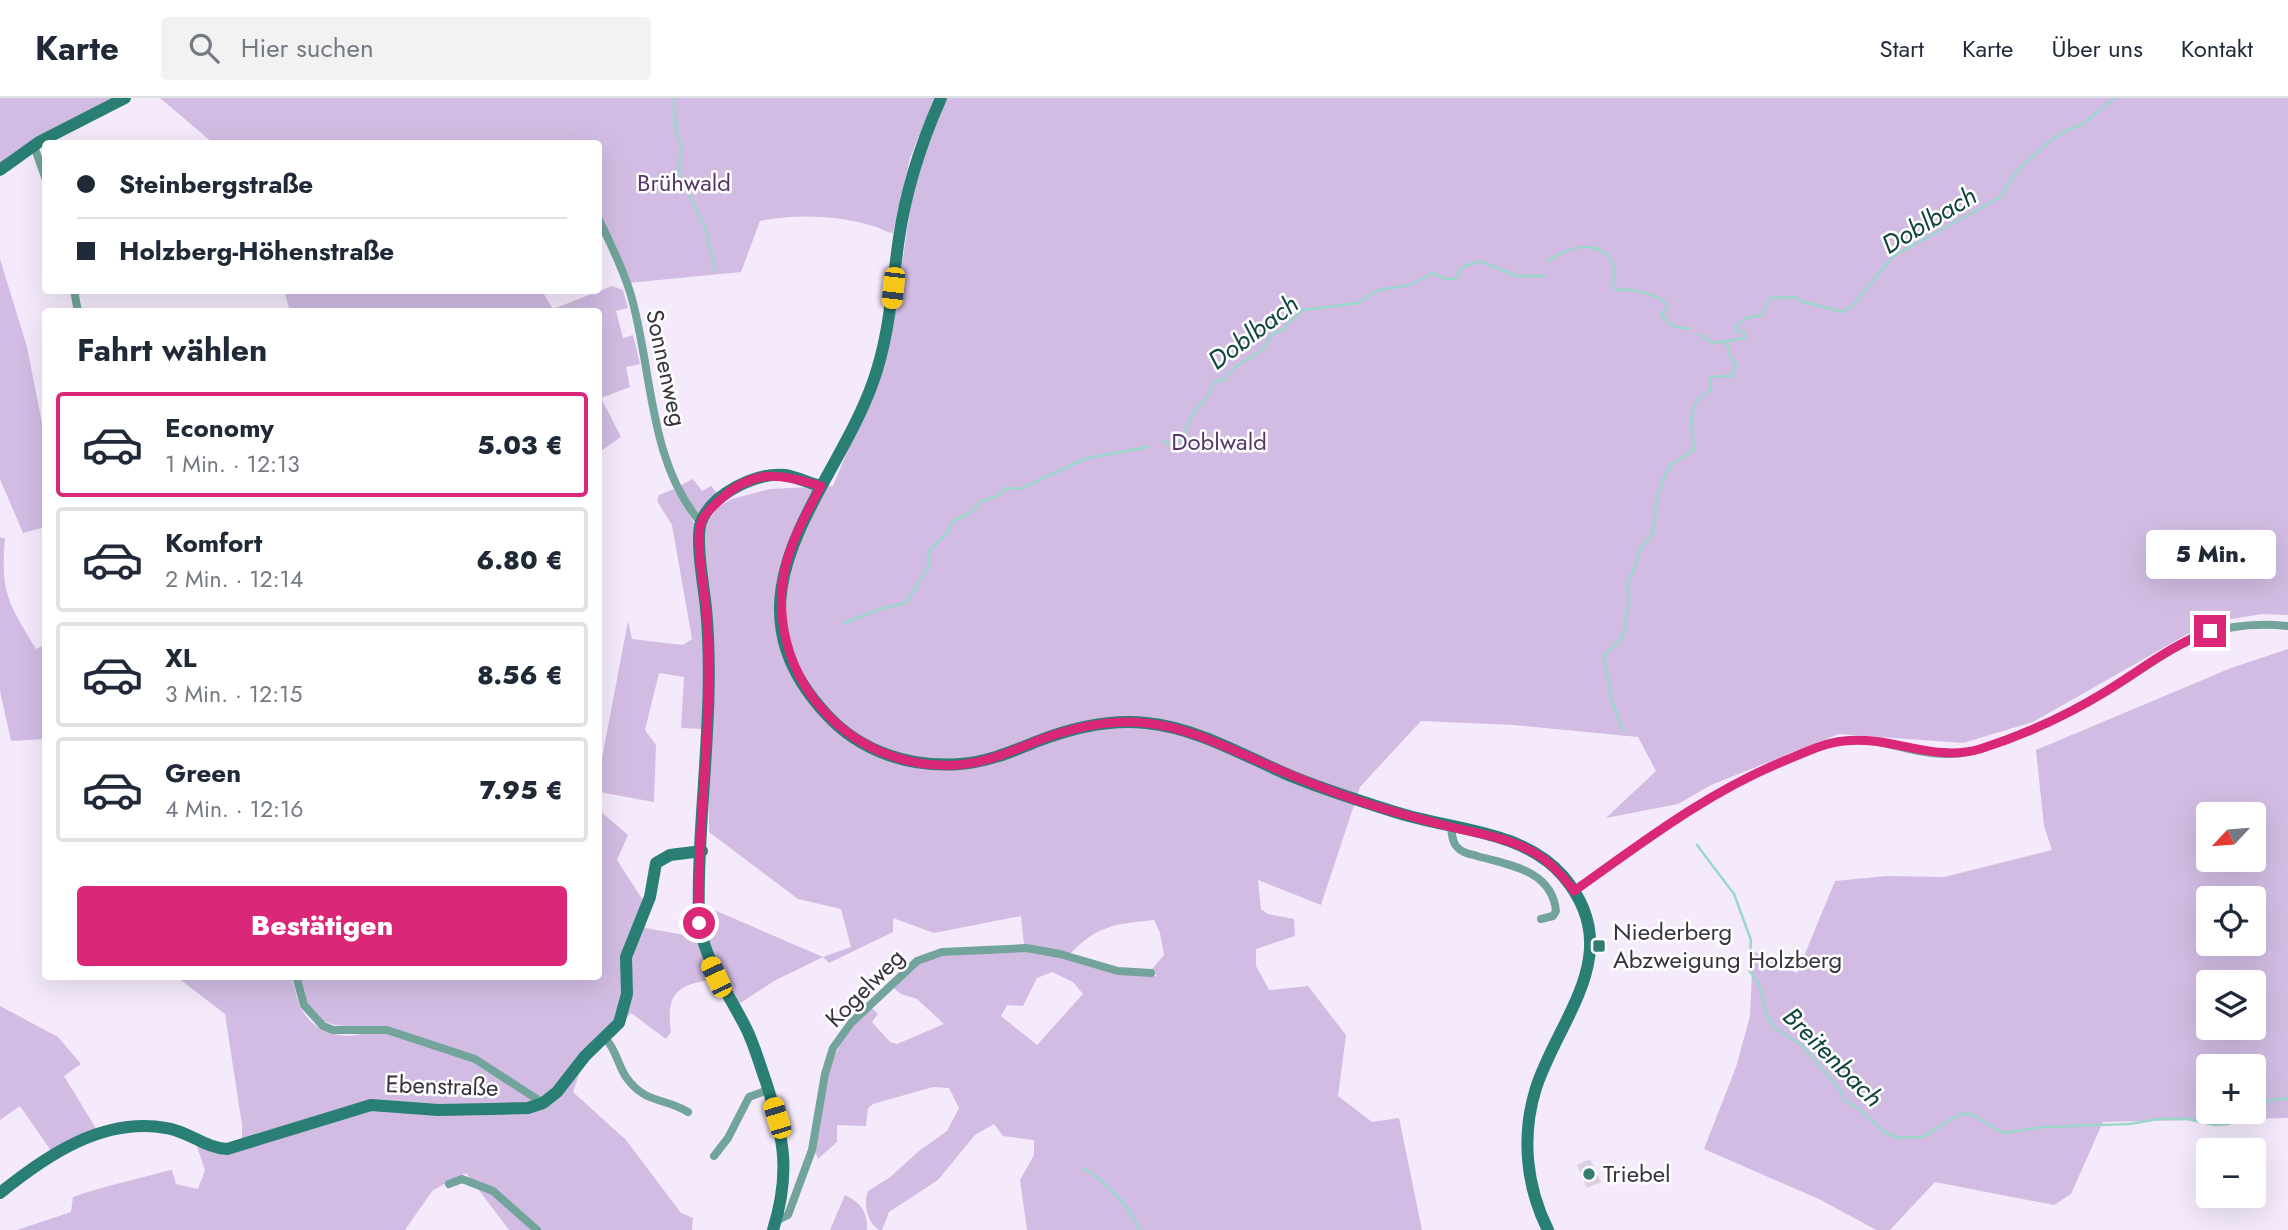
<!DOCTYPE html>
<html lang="de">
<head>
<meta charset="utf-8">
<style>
  :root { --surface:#fff; --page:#f2f2f3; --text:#1f2937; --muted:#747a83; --line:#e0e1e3; --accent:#db2777 }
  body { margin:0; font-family:Jost,sans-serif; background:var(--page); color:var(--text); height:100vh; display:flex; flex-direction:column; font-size:26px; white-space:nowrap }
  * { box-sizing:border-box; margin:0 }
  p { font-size:23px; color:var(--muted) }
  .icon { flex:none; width:38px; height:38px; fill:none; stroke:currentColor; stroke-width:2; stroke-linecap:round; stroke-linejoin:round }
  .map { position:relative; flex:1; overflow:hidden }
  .sheet { position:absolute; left:42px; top:210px; width:560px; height:672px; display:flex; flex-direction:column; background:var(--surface); border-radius:7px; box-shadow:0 7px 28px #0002 }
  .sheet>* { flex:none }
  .guide { position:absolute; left:42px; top:42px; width:560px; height:154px; border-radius:7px; box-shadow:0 7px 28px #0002; display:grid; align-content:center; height:154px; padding:0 35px; background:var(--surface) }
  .needle { width:46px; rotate:244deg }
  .controls { position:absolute; left:2196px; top:704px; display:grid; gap:14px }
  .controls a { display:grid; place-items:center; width:70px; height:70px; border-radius:7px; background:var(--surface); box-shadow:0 7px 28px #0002; font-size:35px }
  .end { position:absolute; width:32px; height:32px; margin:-16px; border:9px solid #db2777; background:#fff; box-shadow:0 0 0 4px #fff }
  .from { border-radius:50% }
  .bubble { position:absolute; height:49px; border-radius:7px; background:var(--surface); box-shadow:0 7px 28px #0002; font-size:23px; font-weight:800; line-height:49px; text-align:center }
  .car { position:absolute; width:21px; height:42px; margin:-21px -10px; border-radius:9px; box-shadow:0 0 5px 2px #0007; background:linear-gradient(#f5c518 24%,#345 0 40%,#f5c518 0 76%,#345 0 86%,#f5c518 0) }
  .guide b { display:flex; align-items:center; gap:24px; height:66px; font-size:26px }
  .guide b+b { border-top:2px solid var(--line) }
  .guide i { width:18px; height:18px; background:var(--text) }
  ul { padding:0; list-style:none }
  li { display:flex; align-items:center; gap:21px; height:105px; margin:0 14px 10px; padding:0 21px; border:4px solid var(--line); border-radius:7px }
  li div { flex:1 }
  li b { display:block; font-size:26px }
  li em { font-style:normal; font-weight:800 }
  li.selected { border-color:var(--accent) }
  li>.icon { width:63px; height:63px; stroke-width:1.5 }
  h2 { padding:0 35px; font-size:32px; line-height:84px }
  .primary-button { display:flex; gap:14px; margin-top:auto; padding:14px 35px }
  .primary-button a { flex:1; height:80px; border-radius:7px; background:var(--accent); color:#fff; font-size:28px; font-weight:800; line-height:80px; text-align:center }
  header { display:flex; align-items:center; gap:42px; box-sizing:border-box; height:98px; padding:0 35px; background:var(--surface); border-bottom:2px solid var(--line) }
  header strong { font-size:33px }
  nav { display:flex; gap:38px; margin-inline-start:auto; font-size:24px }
  .search { width:490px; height:63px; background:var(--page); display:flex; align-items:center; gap:18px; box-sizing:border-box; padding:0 24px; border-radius:7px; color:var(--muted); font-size:26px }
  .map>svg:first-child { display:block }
</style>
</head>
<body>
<header>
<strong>Karte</strong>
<div class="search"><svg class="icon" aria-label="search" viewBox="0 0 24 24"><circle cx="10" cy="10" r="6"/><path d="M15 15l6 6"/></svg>Hier suchen</div>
<nav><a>Start</a><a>Karte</a><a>Über uns</a><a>Kontakt</a></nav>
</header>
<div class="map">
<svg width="2288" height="1132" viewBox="0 0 2288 1132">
  <rect width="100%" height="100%" fill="#f4eafc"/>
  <path fill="#d2bce3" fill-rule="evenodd" d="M0 0H118L0 69Z
    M160 0H934L910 60 893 135C884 134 881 130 873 128 837 117 796 116 760 123L741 174 628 185 599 128 598 46 213 45Z
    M947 0H2288V517L2262 516 2207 525 2033 624 1963 645 1839 636 1711 687 1678 706 1606 720 1656 673 1638 639 1514 627 1421 623 1360 689 1321 807 1258 782 1261 811 1268 816 1294 821 1295 838 1256 851V868L1269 892 1308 888 1346 937 1338 998 1372 1024 1399 1020 1422 1132H1027L1020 1082 1034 1057V1042L1003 1038 994 1026 975 1037 938 1082 889 1114 882 1132H879C867 1125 863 1105 868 1093L889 1080 919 1053 947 1033 959 1010 949 990 933 989 873 1006 868 1010 866 1028 837 1027V1044L818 1061 815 1053C822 1010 823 963 853 928 859 920 863 913 873 911L878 916 872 924 890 944 897 946 944 926 917 901 901 896 891 888 909 872 931 859 1026 852 1157 878 1152 871 1164 857 1160 835 1154 822C1116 826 1097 827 1070 856L1024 847 1021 818 934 835 893 820V834L829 865 823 859 774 883 739 906C720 875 700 845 705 808L823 859 851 849 841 811 798 801 709 734V550L704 472 705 427 718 409 732 401 770 391 833 388 879 277 893 228 915 79ZM1052 874 1073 884 1083 896 1037 947 1001 918 1007 907 1023 908 1037 880Z
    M0 161 27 249 45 340V429L23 435 0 381Z
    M612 188 623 192 628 210 616 213 623 240 633 237 640 266 626 269 630 289 601 300 621 339 601 353 599 377 598 214 290 213 284 193H542L553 211Z
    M693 381 702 393 711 388 718 396 700 415H696L679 388Z
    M674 391 697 430 704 529 703 631 681 630 684 579 659 575 645 632 656 647 654 704 599 694V676L628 523 632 541 683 547 692 541 672 427 657 403 659 397Z
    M0 439 5 441C0 495 9 506 36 551L42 548 46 572 45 641 11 643 0 593Z
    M2288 551V1020L2103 1024 2071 1096 2054 1107 1935 1084 1890 1132H1876L1821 1102 1704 1051 1736 969 1750 918 1753 853 1797 875 1835 783 1887 778 1944 779 2052 752 2044 728 2036 652 2231 570ZM2208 716H2254V761H2208ZM2208 800H2254V845H2208ZM2208 884H2254V929H2208ZM2208 968H2254V1013H2208Z
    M599 712 628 737 617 762 648 810 645 830 696 839 712 882C676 886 666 897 671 934L666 941 631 915 582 967 573 994 626 1042 681 1115 693 1120 692 1132H509L466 1075 433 1092 405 1132H17L71 1114 73 1099C104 1088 135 1082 166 1073L172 1072 176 1086 198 1091 205 1072 196 1046 242 1051V1027L225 916 177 879H291C295 888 296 900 301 910 316 940 355 945 381 928 331 927 312 936 299 879L598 878Z
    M0 908 58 939 81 966 64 978 97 1032 54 1057 20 1008 0 1022Z
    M845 1097C861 1105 868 1114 867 1132H830Z"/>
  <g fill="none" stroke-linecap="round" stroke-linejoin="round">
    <path stroke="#9cd7cc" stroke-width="2.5" d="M674 0 676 34 681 48 679 74 685 91
      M688 95 705 129 715 172
      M1549 163C1564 151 1592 141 1608 158 1612 162 1613 169 1615 174L1612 183 1616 192C1632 190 1656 195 1668 208L1661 216C1670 228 1676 231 1691 230
      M1699 236 1713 245 1745 240V234L1736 233V228L1746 220 1762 217 1770 200 1797 199 1800 203 1843 214 1855 205 1893 158 1999 100 2017 73 2046 46 2062 35 2084 25 2114 0
      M1163 344 1175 345 1182 340 1194 313 1206 301 1214 284 1225 281C1237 259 1262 263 1271 237L1284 231 1302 212 1358 205 1378 192 1410 187 1433 175 1446 181H1455L1462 169 1480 163 1517 178H1545
      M845 525 880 511 906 505 928 470V454L948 434 953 423 970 415 980 404 997 398 1006 390 1020 391 1084 361 1148 349
      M1623 633 1611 600 1604 557 1623 539 1629 500 1627 487 1637 464 1638 454 1653 436 1657 398 1665 377 1672 366 1694 352C1692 327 1684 305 1710 292L1711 279 1732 278 1736 267 1729 256 1727 245
      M1697 747 1734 796 1751 842 1749 872 1759 887 1767 918 1775 930 1803 948 1840 992 1844 1002 1859 1011 1884 1034 1898 1040 1922 1039 1960 1016H1971L2003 1035 2042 1029 2130 1026 2158 1021H2187L2215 1027 2228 1026 2252 1013
      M2254 1012C2265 1002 2273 1000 2288 1001
      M1083 1070C1106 1083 1129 1108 1140 1132"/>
  </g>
  <path fill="#dcd0e6" d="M1590 1061 1601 1084 1587 1090 1577 1067Z"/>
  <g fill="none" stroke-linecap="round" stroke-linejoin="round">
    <path stroke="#72a49b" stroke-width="8" d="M34 48 46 82
      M598 120C610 144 622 169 630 194 653 270 647 362 701 425
      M74 192 78 214
      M1451 729C1452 736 1452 744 1457 749 1462 755 1470 756 1477 758 1509 767 1552 772 1556 813L1553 818 1541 821
      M1574 793C1642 744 1706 695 1784 663 1804 655 1823 645 1844 643 1880 638 1913 657 1949 656 1965 656 1980 651 1995 646 2033 632 2069 616 2105 594 2171 554 2204 519 2288 528
      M296 878 304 907 323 928 333 932H387L475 961 543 1005
      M605 940C616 951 618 967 626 979 645 1006 663 999 688 1014
      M714 1058 728 1040 749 999 768 992
      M449 1086 462 1081 493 1093 537 1132
      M776 1123 788 1117 812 1052 825 976 833 950 851 925 917 863 942 854 1026 850 1060 856 1118 873 1151 875"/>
    <path stroke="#297f73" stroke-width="12" d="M941 0C921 45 906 92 899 140 892 188 890 237 873 284 833 397 715 497 827 617 861 654 911 670 960 666 988 664 1013 653 1038 643 1072 630 1109 621 1146 625 1198 630 1244 658 1291 678 1325 692 1360 703 1395 714 1450 732 1522 731 1563 778 1628 854 1559 919 1536 990 1521 1038 1526 1088 1548 1132
      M0 72 39 44 125 0
      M0 1095C47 1057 103 1019 166 1030 188 1033 205 1050 227 1051L371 1007 438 1012 490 1011 528 1010 543 1005 557 994 585 958 619 925 627 896 626 859 650 799 656 765 670 757 702 753
      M773 1132C791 1074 784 1040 766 984 759 965 754 945 745 928 727 893 706 865 699 825 696 720 716 614 706 510 704 490 695 442 701 424 712 396 756 374 785 377 797 379 809 385 821 388"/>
  </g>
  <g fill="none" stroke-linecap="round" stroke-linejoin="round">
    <path stroke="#db2777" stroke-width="9" d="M699 825C696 720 716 614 706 510 704 490 695 442 701 425 704 416 715 406 722 400 756 369 781 377 821 388 805 418 788 447 783 481 769 584 853 673 956 667 987 665 1014 652 1042 641 1075 629 1110 621 1146 625 1185 629 1220 646 1256 662 1290 677 1324 691 1359 703 1389 713 1420 721 1451 729 1476 735 1504 739 1527 751 1547 760 1561 775 1574 793 1642 745 1706 695 1784 663 1804 655 1823 645 1844 643 1891 637 1933 665 1980 651 2024 637 2066 618 2105 594 2140 573 2171 547 2210 533"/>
  </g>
  <g fill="#377c72" stroke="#fff" stroke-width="2.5">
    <rect x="1592" y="841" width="14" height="14" rx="3.5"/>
    <circle cx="1589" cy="1076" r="7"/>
  </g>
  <g text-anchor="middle" stroke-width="5" stroke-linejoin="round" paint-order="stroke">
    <g font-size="24" fill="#56376b" stroke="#fff">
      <text x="684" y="93">Brühwald</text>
      <text x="1219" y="352">Doblwald</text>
    </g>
    <g font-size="24" fill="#38333c" stroke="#fff">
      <text transform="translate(666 270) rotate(78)" y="8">Sonnenweg</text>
      <text transform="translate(865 890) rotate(-45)" y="8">Kogelweg</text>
      <text transform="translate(442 988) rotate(2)" y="8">Ebenstraße</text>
    </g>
    <g font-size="24" fill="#38333c" stroke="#fff" text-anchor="start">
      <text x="1613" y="842">Niederberg<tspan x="1613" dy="28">Abzweigung Holzberg</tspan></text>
      <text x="1603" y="1084">Triebel</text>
    </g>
    <g font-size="26" font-style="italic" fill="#11453e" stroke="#fff">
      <text transform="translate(1929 122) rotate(-31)" y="9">Doblbach</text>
      <text transform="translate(1253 234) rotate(-37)" y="9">Doblbach</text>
      <text transform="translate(1833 959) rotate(45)" y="9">Breitenbach</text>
    </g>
  </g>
</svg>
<div class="controls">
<a><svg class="needle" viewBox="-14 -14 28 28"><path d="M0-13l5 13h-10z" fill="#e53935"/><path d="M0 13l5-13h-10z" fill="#747a83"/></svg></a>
<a><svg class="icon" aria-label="locate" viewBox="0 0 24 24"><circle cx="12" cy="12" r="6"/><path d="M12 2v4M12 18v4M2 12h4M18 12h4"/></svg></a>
<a><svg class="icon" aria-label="layers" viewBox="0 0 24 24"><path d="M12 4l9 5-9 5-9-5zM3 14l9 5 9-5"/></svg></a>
<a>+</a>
<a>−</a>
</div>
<i class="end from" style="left:699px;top:825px"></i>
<i class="end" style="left:2210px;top:533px"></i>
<div class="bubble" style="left:2146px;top:432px;width:130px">5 Min.</div>
<i class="car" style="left:893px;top:190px;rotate:186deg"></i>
<i class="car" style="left:716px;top:879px;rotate:335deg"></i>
<i class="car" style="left:777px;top:1020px;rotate:343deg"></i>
<div class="guide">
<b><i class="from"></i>Steinbergstraße</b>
<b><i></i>Holzberg-Höhenstraße</b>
</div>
<section class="sheet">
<h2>Fahrt wählen</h2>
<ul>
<li class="selected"><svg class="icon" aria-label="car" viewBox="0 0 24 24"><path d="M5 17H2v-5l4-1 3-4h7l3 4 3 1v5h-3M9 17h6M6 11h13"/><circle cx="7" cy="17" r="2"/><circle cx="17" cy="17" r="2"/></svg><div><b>Economy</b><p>1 Min. · 12:13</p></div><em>5.03 €</em></li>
<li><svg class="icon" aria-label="car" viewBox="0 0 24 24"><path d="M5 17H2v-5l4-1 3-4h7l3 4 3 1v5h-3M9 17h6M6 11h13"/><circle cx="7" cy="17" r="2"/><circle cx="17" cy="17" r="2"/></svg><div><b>Komfort</b><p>2 Min. · 12:14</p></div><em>6.80 €</em></li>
<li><svg class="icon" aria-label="car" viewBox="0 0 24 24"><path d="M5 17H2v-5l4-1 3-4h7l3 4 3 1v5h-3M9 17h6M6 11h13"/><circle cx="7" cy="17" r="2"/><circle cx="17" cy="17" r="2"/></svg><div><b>XL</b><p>3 Min. · 12:15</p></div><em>8.56 €</em></li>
<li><svg class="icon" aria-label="car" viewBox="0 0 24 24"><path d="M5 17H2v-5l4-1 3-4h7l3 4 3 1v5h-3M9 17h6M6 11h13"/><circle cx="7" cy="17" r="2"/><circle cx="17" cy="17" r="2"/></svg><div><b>Green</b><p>4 Min. · 12:16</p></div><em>7.95 €</em></li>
</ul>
<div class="primary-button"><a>Bestätigen</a></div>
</section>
</div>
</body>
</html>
